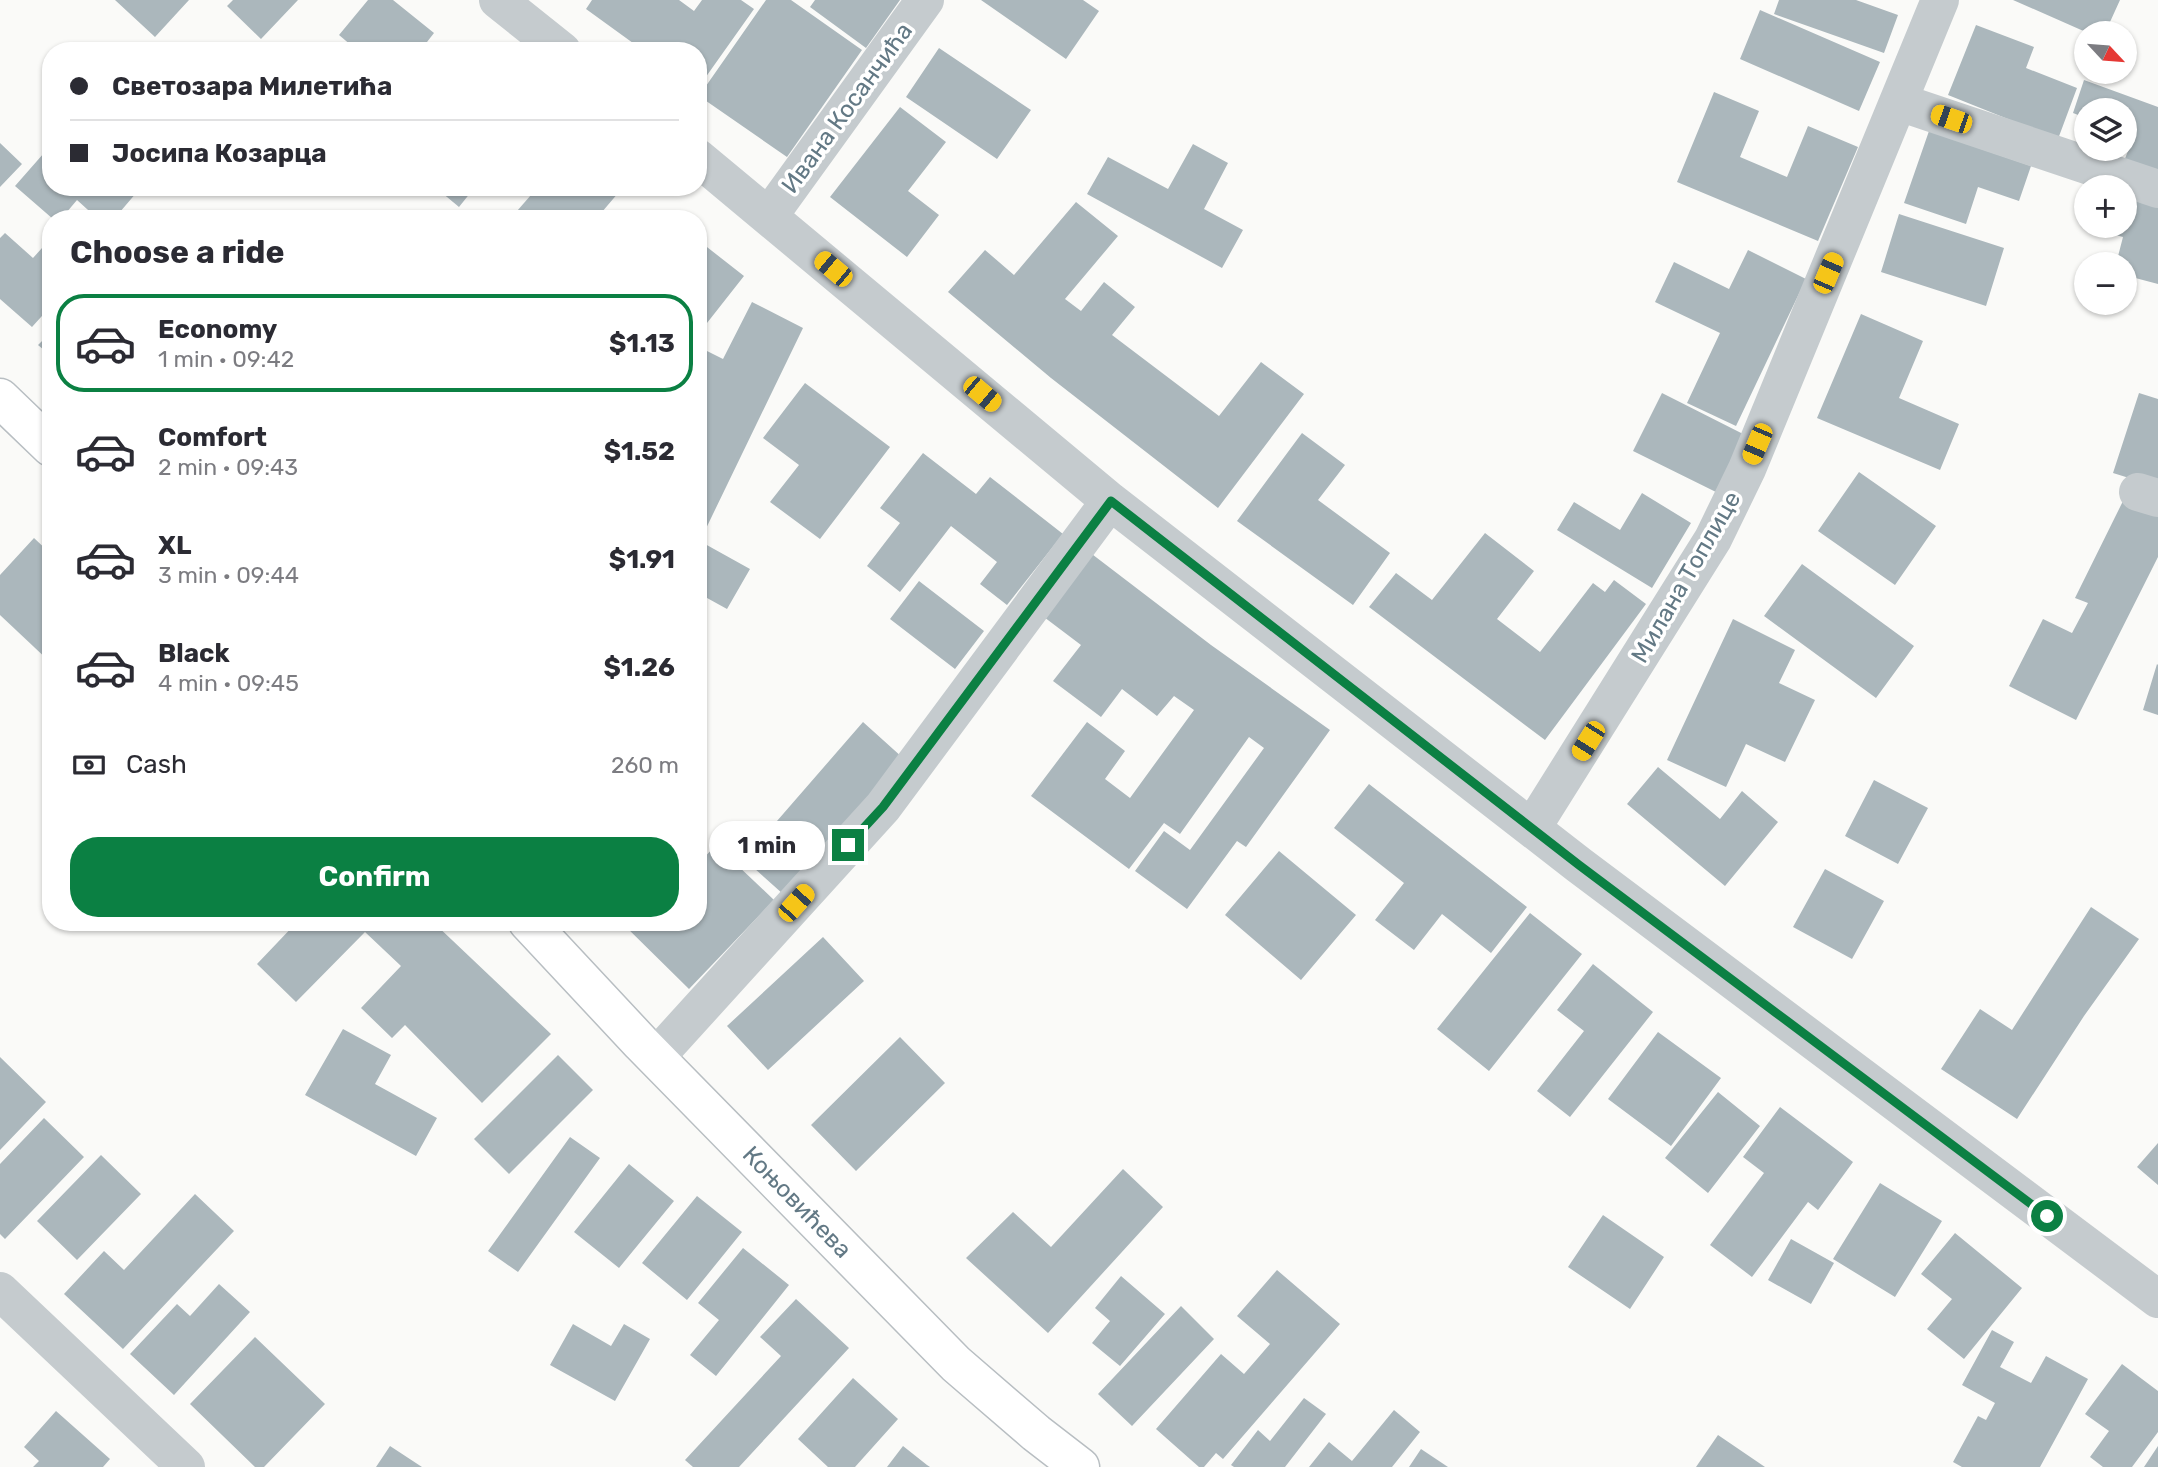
<!DOCTYPE html>
<html lang="en">
<head>
<meta charset="utf-8">
<style>
  :root { --surface:#fff; --page:#f2f2f3; --text:#2b2b33; --muted:#7c7c81; --line:#e1e1e2; --accent:#0b8043 }
  body { margin:0; font-family:Rubik,sans-serif; background:var(--page); color:var(--text); height:100vh; display:flex; flex-direction:column; font-size:26px; white-space:nowrap }
  * { box-sizing:border-box; margin:0 }
  p { font-size:23px; color:var(--muted) }
  .icon { flex:none; width:38px; height:38px; fill:none; stroke:currentColor; stroke-width:2; stroke-linecap:round; stroke-linejoin:round }
  .map { position:relative; flex:1; overflow:hidden }
  .panel { position:absolute; left:42px; top:210px; width:665px; height:721px; display:flex; flex-direction:column; background:var(--surface); border-radius:28px; box-shadow:0 2px 5px #0004 }
  .panel>* { flex:none }
  .top-card { position:absolute; left:42px; top:42px; width:665px; height:154px; border-radius:28px; box-shadow:0 2px 5px #0004; display:grid; align-content:center; height:154px; padding:0 28px; background:var(--surface) }
  .needle { width:46px; rotate:116deg }
  .buttons { position:absolute; left:2074px; top:21px; display:grid; gap:14px }
  .buttons a { display:grid; place-items:center; width:63px; height:63px; border-radius:50%; background:var(--surface); box-shadow:0 2px 5px #0004; font-size:35px }
  .end { position:absolute; width:32px; height:32px; margin:-16px; border:9px solid #0b8043; background:#fff; box-shadow:0 0 0 4px #fff }
  .from { border-radius:50% }
  .bubble { position:absolute; height:49px; border-radius:24px; background:var(--surface); box-shadow:0 2px 5px #0004; font-size:23px; font-weight:700; line-height:49px; text-align:center }
  .car { position:absolute; width:21px; height:42px; margin:-21px -10px; border-radius:9px; box-shadow:0 0 5px 2px #0007; background:linear-gradient(#f5c518 24%,#345 0 40%,#f5c518 0 76%,#345 0 86%,#f5c518 0) }
  .top-card b { display:flex; align-items:center; gap:24px; height:66px; font-size:26px }
  .top-card b+b { border-top:2px solid var(--line) }
  .top-card i { width:18px; height:18px; background:var(--text) }
  ul { padding:0; list-style:none }
  li { display:flex; align-items:center; gap:21px; height:98px; margin:0 14px 10px; padding:0 14px; border:4px solid transparent; border-radius:28px }
  li div { flex:1 }
  li b { display:block; font-size:26px }
  li em { font-style:normal; font-weight:700 }
  li.active { border-color:var(--accent) }
  li>.icon { width:63px; height:63px; stroke-width:1.5 }
  h2 { padding:0 28px; font-size:32px; line-height:84px }
  .pay { display:flex; align-items:center; gap:18px; height:77px; padding:0 28px; font-size:26px }
  .pay p { margin-inline-start:auto }
  .button { display:flex; gap:14px; margin-top:auto; padding:14px 28px }
  .button a { flex:1; height:80px; border-radius:28px; background:var(--accent); color:#fff; font-size:28px; font-weight:700; line-height:80px; text-align:center }
  .map>svg:first-child { display:block }
</style>
</head>
<body>
<div class="map">
<svg width="2158" height="1467" viewBox="0 0 2158 1467">
  <rect width="100%" height="100%" fill="#fafaf8"/>
  <path fill="#abb7bc" d="M115 0H189L155 37Z
    M233 0H298L261 39 227 6Z
    M368 0H393L434 33 420 51H358L339 35Z
    M592 0H679L694 11 702 0H741L754 9 698 88V51H644L586 9Z
    M766 0H791L862 50 787 157 699 96Z
    M815 0H900L866 48 810 7Z
    M981 0H1083L1099 11 1066 59Z
    M1779 0H1856L1898 15 1884 53 1774 14Z
    M2013 0H2120L2105 33H2088Z
    M1760 10 1880 62 1859 111 1740 59Z
    M1976 25 2034 47 2026 68 2077 88 2058 139 1948 95Z
    M939 48 1031 110 997 159 906 97Z
    M2084 80 2158 107V173L2124 161 2134 136 2124 132V110H2086V118L2073 113Z
    M1714 92 1759 111 1740 157 1787 177 1808 126 1858 147 1818 241 1677 182Z
    M900 107 946 142 908 191 939 215 907 257 830 197Z
    M1929 131 2031 166 2019 201 1978 187 1966 224 1904 203Z
    M0 143 22 164 0 187Z
    M1193 144 1228 163 1204 209 1243 230 1222 268 1087 194 1108 157 1168 189Z
    M51 145V187H132L137 192 114 219H98L77 200 61 219H53L15 186Z
    M435 187H475L459 207Z
    M523 187H614L619 192 596 219H510L531 195Z
    M2124 196 2158 205V284L2124 275V264H2116L2123 237 2085 227 2124 226Z
    M1076 202 1118 236 1065 299 1081 311 1104 282 1135 307 1112 335 1219 416 1261 362 1304 394 1218 508 1051 378 948 292 985 250 1014 275Z
    M1899 214 2004 248 1986 306 1881 272Z
    M5 233 33 258 51 238V306L32 327 0 299V238Z
    M698 240 744 276 707 323 698 316Z
    M1748 250 1806 279 1736 426 1687 403 1720 333 1655 302 1674 262 1729 289Z
    M752 302 803 328 698 545V363L705 350 723 359Z
    M1861 314 1923 341 1899 398 1959 424 1940 470 1817 418Z
    M51 332V356L38 345Z
    M805 383 890 447 820 539 770 502 799 465 763 438Z
    M1662 393 1751 438 1722 495 1633 451Z
    M2139 393 2158 399V487L2113 473Z
    M1302 433 1345 465 1318 500 1390 553 1353 605 1237 521Z
    M923 453 976 494 990 477 1063 534 1007 605 980 584 997 562 951 526 900 592 867 566 900 523 880 508Z
    M1859 472 1936 526 1895 585 1818 531Z
    M1642 493 1691 523 1652 588 1557 530 1574 502 1620 530Z
    M2124 499 2158 516V557L2076 720 2009 686 2043 619 2072 633 2088 603 2075 598Z
    M1485 533 1534 571 1497 619 1540 652 1593 583 1605 592 1614 580 1646 604 1545 740 1369 607 1396 573 1432 600Z
    M34 538 51 554V663L0 615V575Z
    M705 544 750 569 727 609 698 593V555Z
    M1084 548 1211 645 1330 730 1246 847 1237 841 1187 909 1135 871 1164 831 1190 850 1264 748 1249 737 1180 834 1164 823 1129 869 1031 796 1087 722 1125 751 1105 779 1130 798 1194 710 1174 696 1157 716 1122 689 1101 717 1053 681 1081 645 1036 611Z
    M1802 564 1914 646 1876 698 1764 616Z
    M919 581 984 631 955 669 890 619Z
    M1733 619 1795 650 1779 683 1815 700 1785 762 1746 744 1726 787 1667 760Z
    M2157 664 2158 665V715L2143 710Z
    M863 722 903 758 783 894 744 859Z
    M1658 767 1720 819 1742 791 1778 822 1725 886 1627 804Z
    M1874 780 1928 808 1898 864 1845 836Z
    M1369 784 1527 907 1491 953 1442 914 1414 950 1375 920 1404 883 1334 828Z
    M716 845 774 900 689 989 621 922H698V864Z
    M1279 851 1356 915 1301 980 1225 915Z
    M1825 869 1884 901 1852 959 1793 927Z
    M2091 907 2139 939 2084 1016 2017 1119 1941 1069 1980 1009 2012 1030Z
    M1530 913 1582 954 1489 1071 1437 1029Z
    M297 922H433L551 1034 482 1103 405 1025 392 1038 361 1008 401 966 365 932 296 1002 257 964Z
    M823 937 864 981 768 1070 727 1026Z
    M1593 964 1653 1012 1570 1117 1537 1091 1584 1031 1557 1010Z
    M343 1029 391 1055 375 1084 437 1118 416 1156 305 1095Z
    M1658 1032 1721 1078 1671 1146 1608 1099Z
    M900 1037 945 1083 856 1171 811 1125Z
    M558 1055 593 1090 509 1174 474 1139Z
    M0 1057 46 1102 0 1150Z
    M1718 1092 1760 1126 1708 1193 1665 1158Z
    M1780 1107 1853 1162 1818 1210 1808 1202 1752 1277 1710 1245 1764 1173 1743 1157Z
    M44 1118 84 1157 5 1239 0 1234V1164Z
    M570 1137 600 1158 518 1272 488 1251Z
    M2158 1143V1185L2137 1167Z
    M101 1155 141 1194 77 1260 37 1221Z
    M629 1164 674 1201 619 1268 574 1232Z
    M1123 1169 1163 1207 1048 1333 966 1258 1013 1212 1051 1247Z
    M1880 1183 1942 1221 1895 1297 1833 1259Z
    M195 1194 234 1231 123 1349 64 1294 104 1251 124 1270Z
    M697 1196 742 1232 687 1300 642 1263Z
    M1603 1215 1664 1257 1630 1309 1568 1267Z
    M1955 1233 2022 1288 1964 1359 1927 1329 1952 1299 1921 1274Z
    M1791 1239 1834 1263 1811 1304 1768 1280Z
    M743 1248 789 1285 716 1376 690 1355 719 1320 698 1303Z
    M1277 1270 1340 1324 1223 1459 1216 1453 1204 1467H1199L1156 1429 1221 1354 1244 1374 1270 1344 1237 1316Z
    M1121 1276 1165 1314 1120 1366 1092 1343 1110 1321 1095 1308Z
    M219 1284 250 1312 174 1395 130 1354 177 1304 190 1316Z
    M796 1299 849 1348 739 1467H693L685 1460 781 1356 760 1337Z
    M1181 1306 1214 1339 1132 1426 1098 1394Z
    M573 1324 611 1346 624 1324 650 1339 615 1401 550 1365Z
    M1992 1330 2014 1342 2000 1367 2031 1383 2046 1356 2088 1379 2040 1467H1962L1953 1462 1978 1416 1986 1420 1995 1403 1962 1385Z
    M255 1337 325 1404 264 1467H255L190 1404Z
    M2122 1364 2158 1391V1432L2132 1467H2103L2090 1457 2109 1431 2085 1414Z
    M853 1378 898 1419 855 1467H828L798 1439Z
    M1304 1398 1326 1414 1285 1467H1234L1231 1465 1258 1430 1270 1441Z
    M1394 1410 1420 1432 1392 1467H1309L1329 1442 1352 1461Z
    M56 1411 110 1459 103 1467H33L39 1461 24 1447Z
    M1718 1435 1765 1467H1696Z
    M390 1446 422 1467H376Z
    M903 1446 927 1465 930 1467H887Z
    M2158 1446V1467H2144Z
    M1421 1449 1448 1467H1409Z"/>
  <g fill="none" stroke-linecap="round" stroke-linejoin="round">
    <defs>
      <path id="major" d="M0 398 51 447
        M528 922 641 1043 956 1364 1036 1433 1080 1467"/>
    </defs>
    <use href="#major" stroke="#b8bec2" stroke-width="41"/>
    <path stroke="#c5cbce" stroke-width="38" d="M498 0 562 51
      M1899 102 2158 189
      M698 158 1110 501 1579 865 2158 1299
      M769 216 925 0
      M2138 492 2158 498
      M1532 828 1713 539 1747 469 1940 0
      M656 1057 883 807 1110 501
      M0 1291 186 1467"/>
    <use href="#major" stroke="#fff" stroke-width="38"/>
  </g>
  <g fill="none" stroke-linecap="round" stroke-linejoin="round">
    <path stroke="#0b8043" stroke-width="9" d="M848 845 883 807 1111 501 1579 865 2047 1216"/>
  </g>
  <g text-anchor="middle" stroke-width="7" stroke-linejoin="round" paint-order="stroke">
    <g font-size="24" fill="#637985" stroke="#fff">
      <text transform="translate(847 108) rotate(-54)" y="8">Ивана Косанчића</text>
      <text transform="translate(1686 577) rotate(-60)" y="8">Милана Топлице</text>
      <text transform="translate(797 1202) rotate(46)" y="8">Коњовићева</text>
    </g>
  </g>
</svg>
<div class="buttons">
<a><svg class="needle" viewBox="-14 -14 28 28"><path d="M0-13l5 13h-10z" fill="#e53935"/><path d="M0 13l5-13h-10z" fill="#7c7c81"/></svg></a>
<a><svg class="icon" aria-label="layers" viewBox="0 0 24 24"><path d="M12 4l9 5-9 5-9-5zM3 14l9 5 9-5"/></svg></a>
<a>+</a>
<a>−</a>
</div>
<i class="end from" style="left:2047px;top:1216px"></i>
<i class="end" style="left:848px;top:845px"></i>
<div class="bubble" style="left:709px;top:821px;width:116px">1 min</div>
<i class="car" style="left:1951px;top:119px;rotate:289deg"></i>
<i class="car" style="left:833px;top:269px;rotate:310deg"></i>
<i class="car" style="left:1828px;top:273px;rotate:23deg"></i>
<i class="car" style="left:982px;top:394px;rotate:130deg"></i>
<i class="car" style="left:1757px;top:444px;rotate:203deg"></i>
<i class="car" style="left:1588px;top:741px;rotate:212deg"></i>
<i class="car" style="left:796px;top:903px;rotate:42deg"></i>
<div class="top-card">
<b><i class="from"></i>Светозара Милетића</b>
<b><i></i>Јосипа Козарца</b>
</div>
<section class="panel">
<h2>Choose a ride</h2>
<ul>
<li class="active"><svg class="icon" aria-label="car" viewBox="0 0 24 24"><path d="M5 17H2v-5l4-1 3-4h7l3 4 3 1v5h-3M9 17h6M6 11h13"/><circle cx="7" cy="17" r="2"/><circle cx="17" cy="17" r="2"/></svg><div><b>Economy</b><p>1 min · 09:42</p></div><em>$1.13</em></li>
<li><svg class="icon" aria-label="car" viewBox="0 0 24 24"><path d="M5 17H2v-5l4-1 3-4h7l3 4 3 1v5h-3M9 17h6M6 11h13"/><circle cx="7" cy="17" r="2"/><circle cx="17" cy="17" r="2"/></svg><div><b>Comfort</b><p>2 min · 09:43</p></div><em>$1.52</em></li>
<li><svg class="icon" aria-label="car" viewBox="0 0 24 24"><path d="M5 17H2v-5l4-1 3-4h7l3 4 3 1v5h-3M9 17h6M6 11h13"/><circle cx="7" cy="17" r="2"/><circle cx="17" cy="17" r="2"/></svg><div><b>XL</b><p>3 min · 09:44</p></div><em>$1.91</em></li>
<li><svg class="icon" aria-label="car" viewBox="0 0 24 24"><path d="M5 17H2v-5l4-1 3-4h7l3 4 3 1v5h-3M9 17h6M6 11h13"/><circle cx="7" cy="17" r="2"/><circle cx="17" cy="17" r="2"/></svg><div><b>Black</b><p>4 min · 09:45</p></div><em>$1.26</em></li>
</ul>
<div class="pay"><svg class="icon" aria-label="cash" viewBox="0 0 24 24"><path d="M3 7h18v10H3z"/><circle cx="12" cy="12" r="2"/></svg>Cash<p>260 m</p></div>
<div class="button"><a>Confirm</a></div>
</section>
</div>
</body>
</html>
